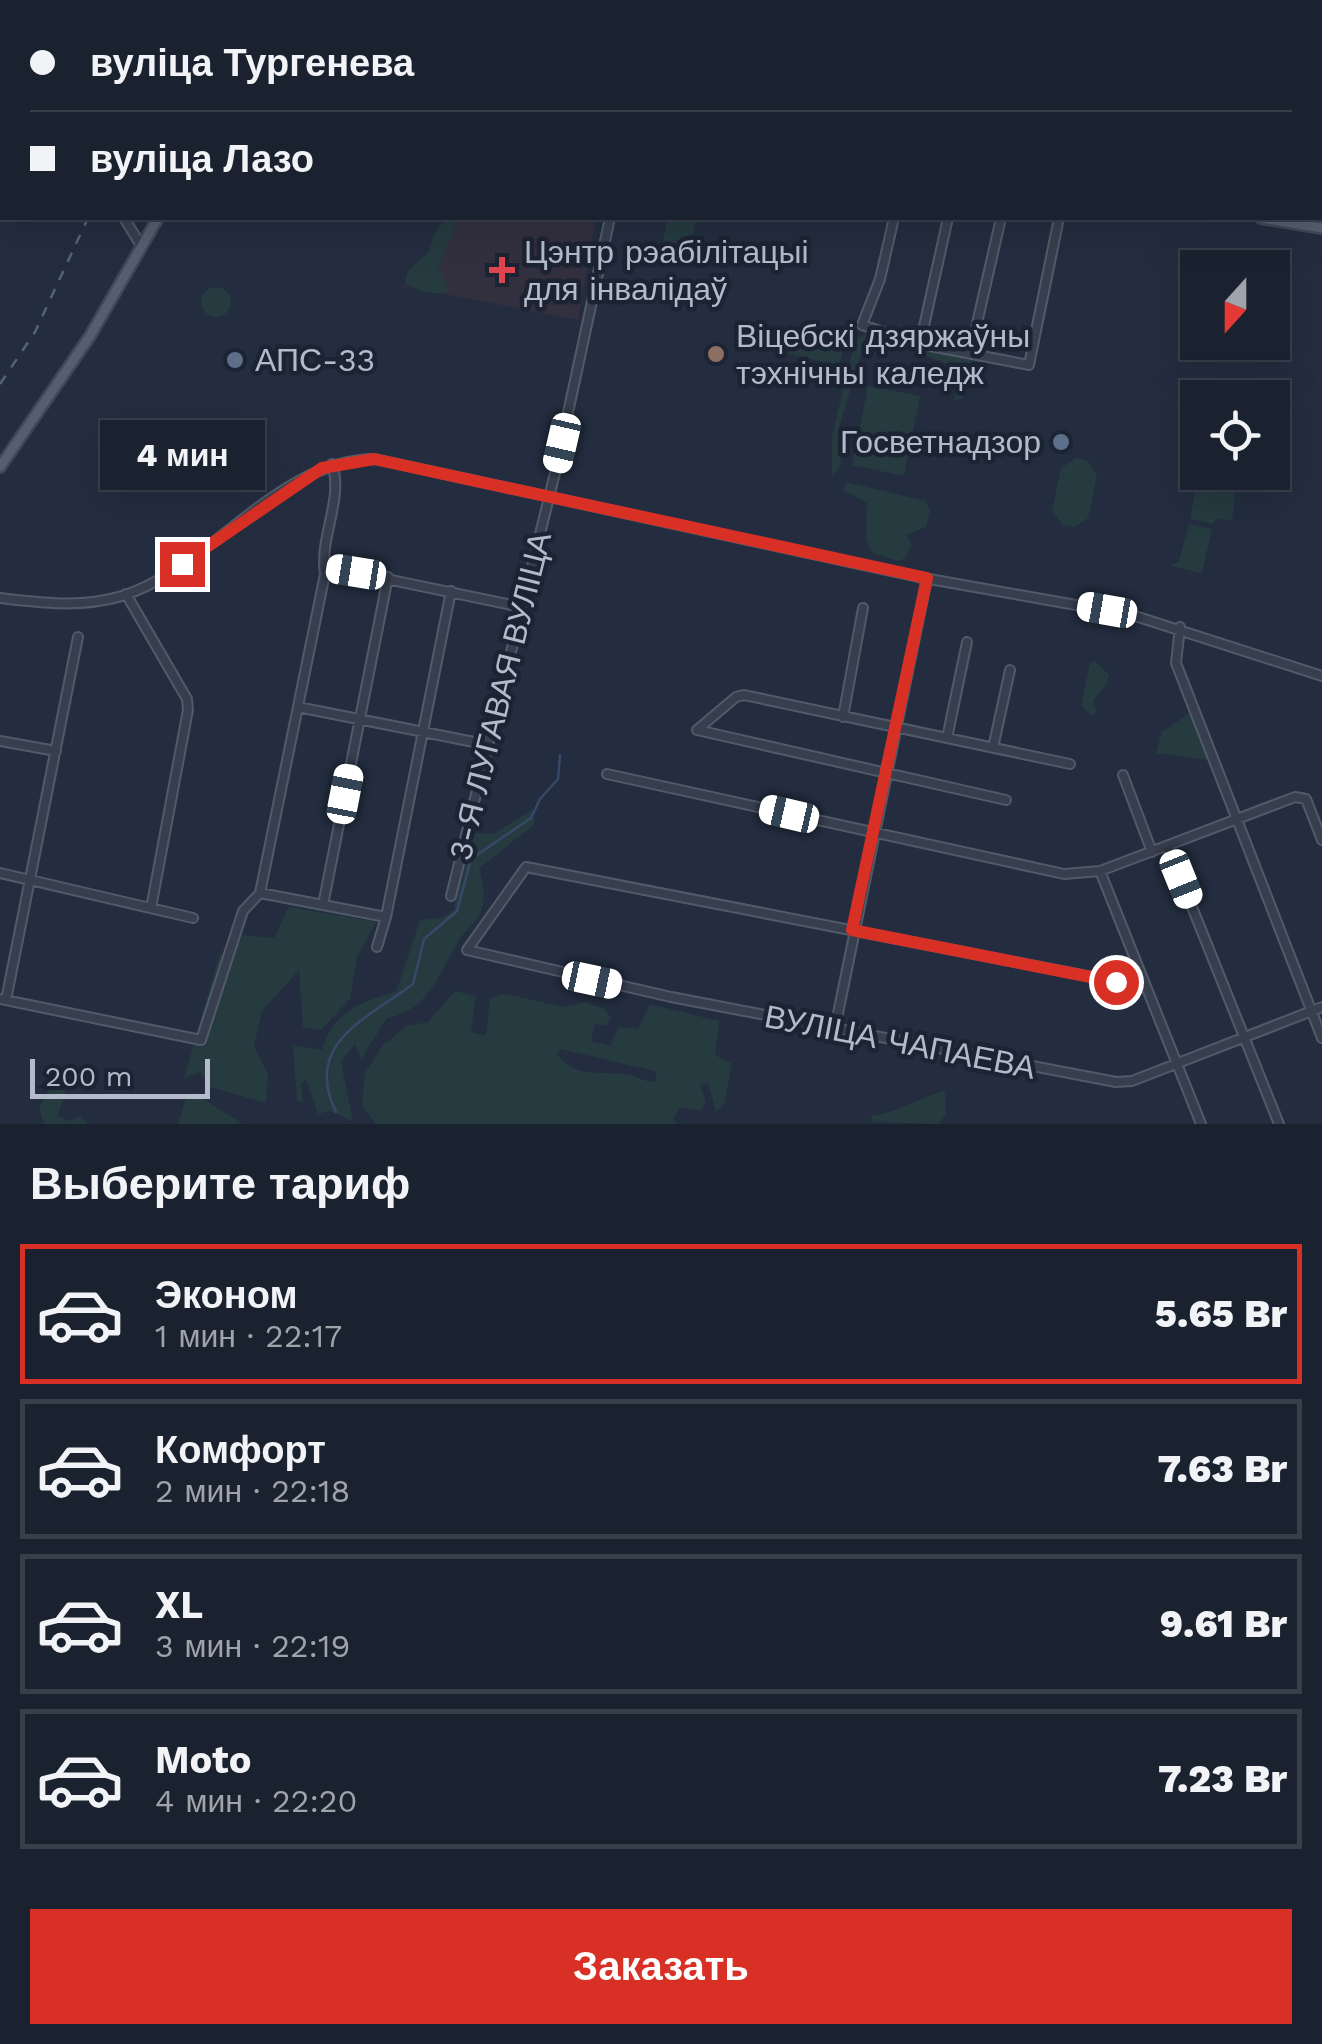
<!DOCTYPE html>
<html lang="ru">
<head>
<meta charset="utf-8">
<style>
  :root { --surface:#1a222f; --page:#232a37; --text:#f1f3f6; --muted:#9fa4aa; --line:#383f4b; --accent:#d93025 }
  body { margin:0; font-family:"Work Sans",sans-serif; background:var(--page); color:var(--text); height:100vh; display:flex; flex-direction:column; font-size:38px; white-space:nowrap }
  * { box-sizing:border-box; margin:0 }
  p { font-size:32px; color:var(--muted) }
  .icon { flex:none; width:55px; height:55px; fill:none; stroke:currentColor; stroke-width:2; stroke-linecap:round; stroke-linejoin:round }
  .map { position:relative; height:1124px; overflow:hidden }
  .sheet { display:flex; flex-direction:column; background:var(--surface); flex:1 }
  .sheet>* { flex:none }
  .guide { position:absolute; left:0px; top:0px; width:1322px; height:220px; box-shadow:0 10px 40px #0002,0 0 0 2px var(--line); display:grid; align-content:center; height:220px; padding:0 30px; background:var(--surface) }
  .needle { width:65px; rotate:201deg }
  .fabs { position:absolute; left:1180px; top:250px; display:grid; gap:20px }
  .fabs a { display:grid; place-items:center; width:110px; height:110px; border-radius:0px; background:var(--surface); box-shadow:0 10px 40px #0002,0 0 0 2px var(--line); font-size:50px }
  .scale { position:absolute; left:30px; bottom:25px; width:180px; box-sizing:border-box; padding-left:10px; border:5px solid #b3baca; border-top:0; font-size:28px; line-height:35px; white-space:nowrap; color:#b3baca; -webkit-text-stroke:8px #1c2433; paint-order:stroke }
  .end { position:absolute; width:45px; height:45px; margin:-22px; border:12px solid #d93025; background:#fff; box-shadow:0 0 0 5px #fff }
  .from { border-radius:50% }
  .bubble { position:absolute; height:70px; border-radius:0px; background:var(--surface); box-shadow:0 10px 40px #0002,0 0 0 2px var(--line); font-size:32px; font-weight:800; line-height:70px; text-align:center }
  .car { position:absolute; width:30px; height:60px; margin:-30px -15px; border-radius:12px; box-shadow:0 0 8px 2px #0007; background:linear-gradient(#fff 24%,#345 0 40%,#fff 0 76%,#345 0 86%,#fff 0) }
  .guide b { display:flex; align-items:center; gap:35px; height:95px; font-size:38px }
  .guide b+b { border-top:2px solid var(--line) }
  .guide i { width:25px; height:25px; background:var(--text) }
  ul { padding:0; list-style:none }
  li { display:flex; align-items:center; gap:30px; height:140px; margin:0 20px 15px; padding:0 10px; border:5px solid var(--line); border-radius:0px }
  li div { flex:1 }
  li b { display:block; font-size:38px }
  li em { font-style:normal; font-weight:800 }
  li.on { border-color:var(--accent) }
  li>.icon { width:90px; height:90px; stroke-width:1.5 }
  h2 { padding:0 30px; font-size:45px; line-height:120px }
  .action { display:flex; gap:20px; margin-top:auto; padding:20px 30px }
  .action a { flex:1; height:115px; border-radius:0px; background:var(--accent); color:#fff; font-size:40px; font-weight:800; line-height:115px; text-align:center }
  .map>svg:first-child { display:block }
</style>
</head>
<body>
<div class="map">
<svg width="1322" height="1124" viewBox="0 0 1322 1124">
  <rect width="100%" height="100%" fill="#232d3f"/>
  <path fill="#322f3f" d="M458 218H596L578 320 403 286Z"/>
  <path fill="#253b40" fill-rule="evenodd" d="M446 218 459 219 438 267 449 289C437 298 418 291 406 283 405 267 419 262 429 252L434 234Z
    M667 218H697L686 257 666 256 662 251Z
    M201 302a15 15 0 1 1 30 0a15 15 0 1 1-30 0Z
    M793 328 845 340 839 366 787 353Z
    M865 333 903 343 906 349 864 344 838 431C844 443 843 469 832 476V436L855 341Z
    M926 350 973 359 962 399 954 400 961 369 926 356Z
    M868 386 920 396 904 476 852 465Z
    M1076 458 1088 461 1097 476 1088 518 1075 527 1063 525 1052 511 1061 468Z
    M1199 473H1237L1232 521 1216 518 1214 524 1190 519Z
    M846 482 925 501 930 510 926 527 906 535 912 544 905 558 898 561 872 553 866 539 867 503 843 490Z
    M1189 524 1212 529 1202 573 1170 566 1179 561Z
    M1095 661 1109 675 1106 685 1093 700 1097 712 1091 716 1081 705 1090 663Z
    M1191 712 1209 760 1156 753 1162 732Z
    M533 809 535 824 479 868C482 881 486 894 482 908 479 920 466 929 459 940 440 970 430 1011 387 1018L361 1059 355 1044 341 1062 353 1122 330 1111 318 1114 306 1079 301 1084 303 1103 297 1101 293 1045 322 1050C332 1012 362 1001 396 992L420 920 442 918 454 910 464 856 476 833 493 834Z
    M289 907 376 922 357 957 350 999 321 1030 303 1028 299 970 262 1011 254 1046 268 1074 266 1103 210 1087 200 1072 184 1078 220 953 232 956 242 935 274 938Z
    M455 991 476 996 471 1032 486 1036 490 998 504 994 565 1007 585 1002 605 1009 611 1018 607 1025 595 1024 591 1041 610 1046 619 1027 638 1029 650 1004 719 1021 715 1055 732 1064 724 1105 716 1112 708 1082 700 1086 706 1102 701 1111 680 1107 673 1119 677 1124H376L362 1106 365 1073 383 1045 407 1026 428 1022ZM560 1049 655 1071 657 1081C646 1083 644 1079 633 1076 603 1068 579 1082 557 1054Z
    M56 1079 65 1092 58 1116 69 1121 80 1116 88 1124H44L39 1107Z
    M945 1091 946 1114 939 1124 872 1122 871 1116C895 1114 919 1097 945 1091Z
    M194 1093 243 1124H178L186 1098Z"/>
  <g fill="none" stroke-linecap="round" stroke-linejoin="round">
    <path stroke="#374969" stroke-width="2.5" d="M336 1112C302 1043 368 1018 413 984L424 939 457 911 471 859 531 818 540 799 558 779 560 755"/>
    <defs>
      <path id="minor" d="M812 2V0
        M124 218 142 247
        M894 218 880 279 862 325 920 344 1029 365 1059 218
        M920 344 948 218
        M970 354 1001 218
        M324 566 521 607
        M126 594 187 699 188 710 151 908
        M0 598C41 603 82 608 122 596 211 568 278 459 375 459L918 577 1132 615 1322 676
        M1180 627 1176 663 1322 1038
        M298 707 489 745
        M843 717 863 608
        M947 738 967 642
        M0 741 56 751
        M993 748 1010 670
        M607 774 1064 874 1100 871 1295 797 1306 799 1322 840
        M1123 775 1152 852
        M1006 800 697 730 736 697 744 695 1070 764
        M1168 847 1279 1124
        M1100 871 1201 1124
        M0 873 193 918
        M260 893 386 917
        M451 896 555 473 610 218
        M323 905 388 577
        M377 947 386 917 451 591
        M1144 987 526 867 467 950 671 997 1116 1082 1132 1081 1322 1007
        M0 999 201 1040 243 911 260 893 325 574C319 537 344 499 332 464
        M6 1000 78 637
        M835 1028 927 579"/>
      <path id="major" d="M1320 210H1322
        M1261 218 1322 228
        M0 467 90 336 158 218"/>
    </defs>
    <use href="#minor" stroke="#525a69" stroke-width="12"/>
    <use href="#major" stroke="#404857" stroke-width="14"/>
    <use href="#minor" stroke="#373f4e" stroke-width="8"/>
    <use href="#major" stroke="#555e6f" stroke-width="9"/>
    <path stroke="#586276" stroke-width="2.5" d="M1311 218 1322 220"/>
    <path stroke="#586276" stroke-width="2.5" stroke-dasharray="10 10" stroke-linecap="butt" d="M187 2 189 0
      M0 384 35 332 88 218"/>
  </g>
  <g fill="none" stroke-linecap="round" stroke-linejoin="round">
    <path stroke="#d93025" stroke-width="12" d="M182 564 322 468 374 459 927 578 852 930 1116 982"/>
  </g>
  <path fill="#e0444e" stroke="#1c2433" stroke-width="4" d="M497 255h10v10h10v10h-10v10h-10v-10h-10v-10h10z"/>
  <circle fill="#8d6e63" stroke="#1c2433" stroke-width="4" cx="716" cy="354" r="10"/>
  <g fill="#5c6f8a" stroke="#1c2433" stroke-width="4">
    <circle cx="235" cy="360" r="10"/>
    <circle cx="1061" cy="442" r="10"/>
  </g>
  <g text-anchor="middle" stroke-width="9" stroke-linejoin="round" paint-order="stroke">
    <g font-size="32" fill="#b3baca" stroke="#1c2433" text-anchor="start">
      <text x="524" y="263">Цэнтр рэабілітацыі<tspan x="524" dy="37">для інвалідаў</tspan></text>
      <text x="736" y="347">Віцебскі дзяржаўны<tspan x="736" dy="37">тэхнічны каледж</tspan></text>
      <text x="255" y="371">АПС-33</text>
      <text x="1041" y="453" text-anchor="end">Госветнадзор</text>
    </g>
    <g font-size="32" fill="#b3baca" stroke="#1c2433">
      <text transform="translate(500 696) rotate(-76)" y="11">3-Я ЛУГАВАЯ ВУЛІЦА</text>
      <text transform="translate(900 1042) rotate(11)" y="11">ВУЛІЦА ЧАПАЕВА</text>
    </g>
  </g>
</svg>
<div class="fabs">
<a><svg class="needle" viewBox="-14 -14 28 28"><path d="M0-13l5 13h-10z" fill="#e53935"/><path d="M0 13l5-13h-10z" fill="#9fa4aa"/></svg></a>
<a><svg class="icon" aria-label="locate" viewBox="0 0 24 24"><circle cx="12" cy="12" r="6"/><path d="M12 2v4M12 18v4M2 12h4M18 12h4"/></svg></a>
</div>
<div class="scale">200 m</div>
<i class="end from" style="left:1116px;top:982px"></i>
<i class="end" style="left:182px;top:564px"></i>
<div class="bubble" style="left:100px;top:420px;width:165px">4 мин</div>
<i class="car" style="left:562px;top:443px;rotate:193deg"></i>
<i class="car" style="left:356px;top:572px;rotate:279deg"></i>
<i class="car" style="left:1107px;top:610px;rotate:280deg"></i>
<i class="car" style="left:345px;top:794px;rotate:11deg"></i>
<i class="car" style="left:789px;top:814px;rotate:283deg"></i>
<i class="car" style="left:1181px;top:879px;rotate:158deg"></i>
<i class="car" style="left:592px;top:980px;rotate:102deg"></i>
<div class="guide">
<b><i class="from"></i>вуліца Тургенева</b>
<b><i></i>вуліца Лазо</b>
</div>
</div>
<section class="sheet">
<h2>Выберите тариф</h2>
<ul>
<li class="on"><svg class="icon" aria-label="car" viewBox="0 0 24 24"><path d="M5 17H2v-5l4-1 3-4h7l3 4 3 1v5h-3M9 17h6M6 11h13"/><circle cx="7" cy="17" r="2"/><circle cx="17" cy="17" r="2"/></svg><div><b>Эконом</b><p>1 мин · 22:17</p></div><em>5.65 Br</em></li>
<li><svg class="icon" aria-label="car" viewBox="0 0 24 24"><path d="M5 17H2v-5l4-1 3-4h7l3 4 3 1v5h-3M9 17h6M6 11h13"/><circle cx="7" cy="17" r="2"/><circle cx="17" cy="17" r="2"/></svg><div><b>Комфорт</b><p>2 мин · 22:18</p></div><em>7.63 Br</em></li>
<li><svg class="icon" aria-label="car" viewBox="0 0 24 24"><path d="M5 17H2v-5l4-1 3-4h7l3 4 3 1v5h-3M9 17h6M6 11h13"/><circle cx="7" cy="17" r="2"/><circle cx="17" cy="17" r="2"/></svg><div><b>XL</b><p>3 мин · 22:19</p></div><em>9.61 Br</em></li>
<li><svg class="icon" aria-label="car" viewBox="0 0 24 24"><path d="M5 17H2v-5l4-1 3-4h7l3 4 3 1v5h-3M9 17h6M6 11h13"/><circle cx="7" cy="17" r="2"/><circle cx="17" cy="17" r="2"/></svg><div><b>Moto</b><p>4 мин · 22:20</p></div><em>7.23 Br</em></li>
</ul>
<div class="action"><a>Заказать</a></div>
</section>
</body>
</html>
